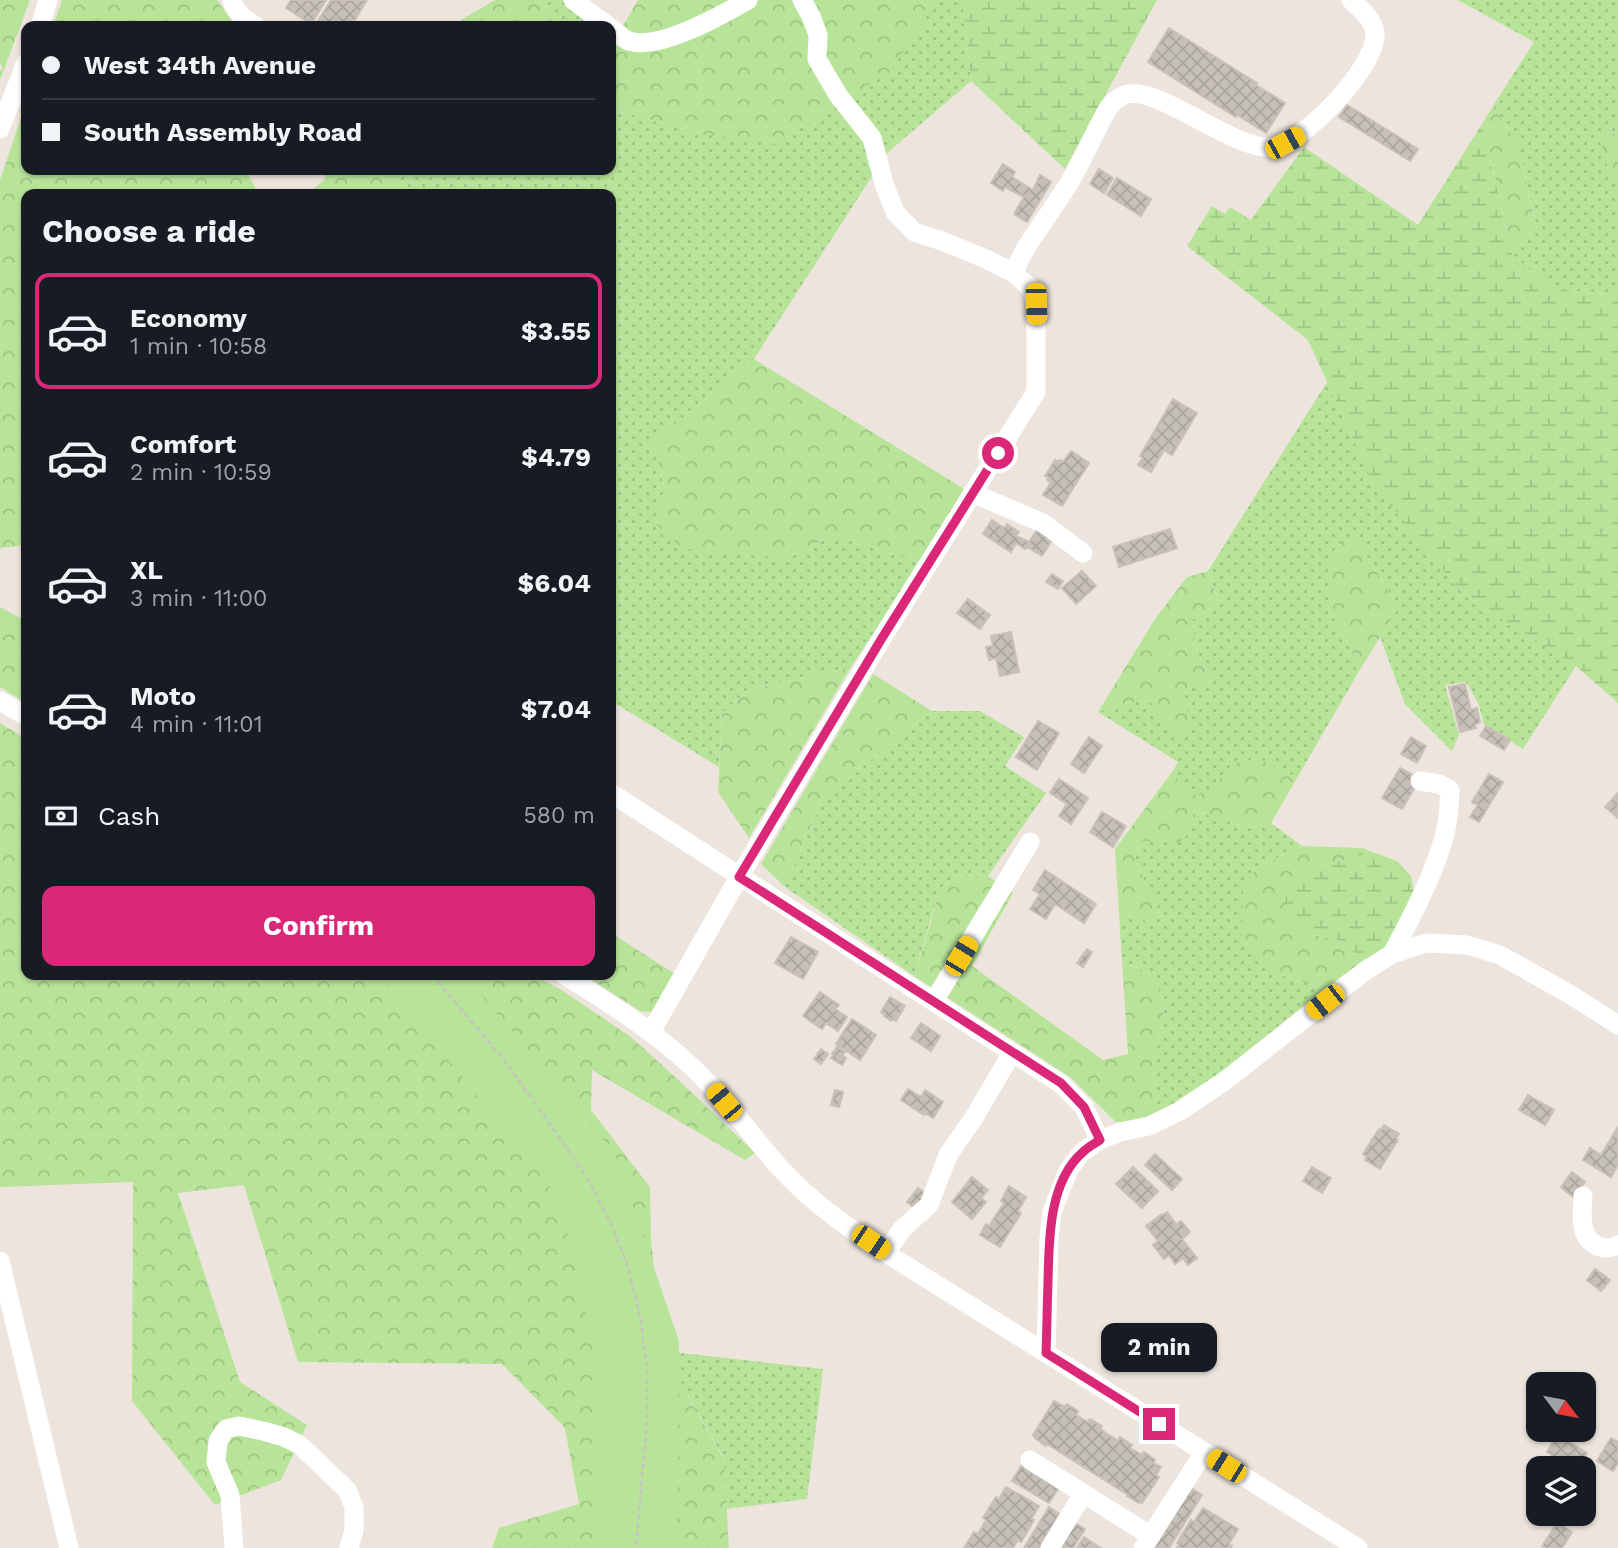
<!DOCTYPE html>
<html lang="en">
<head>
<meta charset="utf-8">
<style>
  :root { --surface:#171b24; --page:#20242c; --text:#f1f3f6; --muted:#9ea1a6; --line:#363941; --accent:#db2777 }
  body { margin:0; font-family:"Work Sans",sans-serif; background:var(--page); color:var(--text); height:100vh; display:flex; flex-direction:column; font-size:26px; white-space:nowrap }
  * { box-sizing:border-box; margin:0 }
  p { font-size:23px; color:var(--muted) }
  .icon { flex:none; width:38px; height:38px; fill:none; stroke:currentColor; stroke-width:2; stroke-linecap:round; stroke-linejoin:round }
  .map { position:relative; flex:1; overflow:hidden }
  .drawer { position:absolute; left:21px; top:189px; width:595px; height:791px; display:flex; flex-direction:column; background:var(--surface); border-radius:14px; box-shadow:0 2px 5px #0004 }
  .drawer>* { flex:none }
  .hud { position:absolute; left:21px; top:21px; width:595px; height:154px; border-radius:14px; box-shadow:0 2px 5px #0004; display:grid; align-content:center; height:154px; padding:0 21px; background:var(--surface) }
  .needle { width:46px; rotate:122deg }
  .tools { position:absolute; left:1526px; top:1372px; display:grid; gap:14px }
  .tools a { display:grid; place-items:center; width:70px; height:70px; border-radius:14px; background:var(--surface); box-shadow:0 2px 5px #0004; font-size:35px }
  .end { position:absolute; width:32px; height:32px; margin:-16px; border:9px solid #db2777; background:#fff; box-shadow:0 0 0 4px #fff }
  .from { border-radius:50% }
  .bubble { position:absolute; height:49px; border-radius:14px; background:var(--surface); box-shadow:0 2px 5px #0004; font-size:23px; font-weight:700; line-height:49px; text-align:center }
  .car { position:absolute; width:21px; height:42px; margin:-21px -10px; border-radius:9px; box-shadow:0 0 5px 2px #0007; background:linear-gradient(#f5c518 24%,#345 0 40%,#f5c518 0 76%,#345 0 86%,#f5c518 0) }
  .hud b { display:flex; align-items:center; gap:24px; height:66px; font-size:26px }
  .hud b+b { border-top:2px solid var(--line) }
  .hud i { width:18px; height:18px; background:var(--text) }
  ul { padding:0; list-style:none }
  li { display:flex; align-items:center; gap:21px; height:116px; margin:0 14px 10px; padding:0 7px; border:4px solid transparent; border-radius:14px }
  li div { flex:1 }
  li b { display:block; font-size:26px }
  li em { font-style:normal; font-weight:700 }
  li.selected { border-color:var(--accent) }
  li>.icon { width:63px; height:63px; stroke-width:1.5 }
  h2 { padding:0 21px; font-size:32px; line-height:84px }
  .pay { display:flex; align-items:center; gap:18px; height:77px; padding:0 21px; font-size:26px }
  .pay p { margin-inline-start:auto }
  .cta { display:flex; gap:14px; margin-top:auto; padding:14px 21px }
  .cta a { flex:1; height:80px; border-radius:14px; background:var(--accent); color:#fff; font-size:28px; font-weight:700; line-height:80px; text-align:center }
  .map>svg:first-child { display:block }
</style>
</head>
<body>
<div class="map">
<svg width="1618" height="1548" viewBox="0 0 1618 1548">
  <defs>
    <pattern id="grass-dots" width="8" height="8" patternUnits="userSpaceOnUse" patternTransform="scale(1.75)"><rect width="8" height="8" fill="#b8e499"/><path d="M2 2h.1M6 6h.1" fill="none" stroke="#9ec484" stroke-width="1.8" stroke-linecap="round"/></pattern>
    <pattern id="forest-crowns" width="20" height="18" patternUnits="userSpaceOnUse" patternTransform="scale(1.75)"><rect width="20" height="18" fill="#b8e499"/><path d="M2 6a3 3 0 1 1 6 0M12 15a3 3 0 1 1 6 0" fill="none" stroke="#9ec484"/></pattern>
    <pattern id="wetland-marsh" width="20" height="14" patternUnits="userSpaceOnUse" patternTransform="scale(1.75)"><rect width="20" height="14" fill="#b8e499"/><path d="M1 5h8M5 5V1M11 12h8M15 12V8" fill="none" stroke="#9ec484"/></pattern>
    <pattern id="building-cross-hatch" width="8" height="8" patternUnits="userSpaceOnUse" patternTransform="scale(1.75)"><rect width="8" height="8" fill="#c6c0b9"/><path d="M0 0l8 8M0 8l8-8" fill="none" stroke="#aaa59f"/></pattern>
  </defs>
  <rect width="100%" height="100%" fill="#ede5dd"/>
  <path fill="url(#grass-dots)" d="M540 0H567L602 26H556Z
    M935 0H962L971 81 887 153 754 359 653 442 665 490 656 524 785 558 836 534 920 563 851 667 750 689 722 713 719 767 611 701V194H396L403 171 406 170H611V109L702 134 934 5Z
    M1458 0H1618V140L1609 126 1611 177 1618 183V295L1552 289 1512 254 1537 230 1519 147 1493 106 1534 42Z
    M1327 382 1375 485 1463 594 1576 666 1523 749 1484 725 1479 705 1466 682 1445 685 1459 735 1452 751 1405 704 1380 637 1399 607 1356 540 1344 541 1334 551 1328 606 1361 668 1297 778 1260 759 1233 763 1210 791 1188 796 1172 772 1178 762 1098 712 1131 702 1150 701 1177 736 1182 691 1211 681 1194 645 1193 619 1219 604 1208 571Z
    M932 711H980L1024 737 1005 766 1046 793 988 876 957 875 939 891 914 976 785 887 822 799Z
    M1194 811 1250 828 1271 823 1302 846 1257 868 1278 974 1324 989 1221 1073 1158 1113 1153 1072 1165 1002 1148 972 1122 962 1119 913 1147 921 1161 917 1134 858 1142 841 1190 832Z
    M663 1351 823 1369 807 1499 726 1509 724 1459Z"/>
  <path fill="url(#forest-crowns)" d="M0 0H30L0 80V71L3 68 0 63Z
    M62 0H217L235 26H53Z
    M495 0H540L556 26H455L461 20Z
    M638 0H935L934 5 891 71 776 144 702 134 611 109V47Z
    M26 103V170H246L256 189 266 194H26V545L0 548V180Z
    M1493 106 1519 147 1537 231 1512 254 1482 124Z
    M1609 126 1618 140V183L1611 177 1597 133Z
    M328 170H406L403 172 396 194H308L324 180Z
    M754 359 966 490 920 563 836 534 785 558 683 549 656 524 665 489 653 442Z
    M1356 540 1399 607 1361 668 1328 606V568L1334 551 1343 541Z
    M1208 571 1219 604 1193 619 1194 645 1211 681 1182 692 1191 724 1177 736 1150 701 1131 702 1098 712 1155 619 1187 577Z
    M0 607 26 621V703L0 687Z
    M851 667 749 838 718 792 722 713 750 689Z
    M873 674 932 711 822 799 785 887 761 864Z
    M0 723 26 739V975H533L560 989 631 1037 687 1088 755 1153 745 1160 592 1070 591 1110 650 1187 651 1240 663 1351 724 1460 729 1548H492L499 1528 579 1504 565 1428 502 1364 298 1362 244 1185 178 1193 240 1382 307 1425 281 1480 215 1505 132 1401 133 1182 0 1187Z
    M1260 759 1297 778 1271 823 1250 828 1194 811 1190 832 1179 843 1142 841 1134 858 1161 917 1147 921 1119 913 1115 849 1172 772 1189 796 1210 790 1233 763Z
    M1302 846 1362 848 1356 858 1299 870 1305 933 1338 940 1364 960 1324 989 1278 974 1242 937 1243 885 1257 868Z
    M957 875 988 876 1013 893 972 966 1103 1060 1128 1054 1122 962 1148 972 1165 1002 1153 1072 1158 1113 1140 1121 1116 1122 1070 1077 914 976 930 925 939 891Z
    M611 933 677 975 654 1012 640 1011 584 975H611Z"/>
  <path fill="url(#wetland-marsh)" d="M962 0H1157L1065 169 971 81Z
    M1482 124 1512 254 1552 289 1618 295V703L1576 666 1463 594 1374 485 1308 340 1187 246 1212 206 1225 214 1230 207 1251 220 1304 147 1418 225Z
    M1362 848 1397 861 1411 876 1415 897 1390 944 1364 960 1338 940 1305 933 1287 920 1285 892 1299 870 1355 858Z"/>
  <path fill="#b8e499" d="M380 975H464L615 1154 679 1341 677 1548H596L598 1369 560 1199Z"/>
  <path fill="url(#building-cross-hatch)" stroke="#c9c1b7" stroke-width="2" d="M291 0H326L311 24 286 8Z
    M331 0H367L351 26H315Z
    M1169 28 1257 83 1256 85 1285 103 1266 133 1237 115 1236 117 1148 62Z
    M1347 105 1418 149 1410 161 1339 117Z
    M1003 164 1015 172 1012 177 1033 190 1040 175 1051 182 1027 222 1014 214 1024 197 1005 187 1003 191 991 183Z
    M1099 169 1113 178 1104 193 1090 184Z
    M1117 178 1151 199 1141 216 1107 195Z
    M1173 399 1197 413 1172 455 1164 450 1151 472 1138 465 1143 458 1140 456Z
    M1071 451 1089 463 1062 506 1043 495 1051 482 1047 480 1049 478 1045 476 1055 460 1059 462 1060 460 1063 462Z
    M992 520 1004 528 1007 524 1019 532 1016 536 1029 542 1037 530 1052 540 1042 556 1027 547 1025 549 1016 543 1011 552 983 534Z
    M1170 529 1177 548 1119 567 1113 547Z
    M1082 571 1096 586 1076 604 1062 588Z
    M1052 574 1063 581 1058 589 1046 582Z
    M968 599 990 615 980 629 957 613Z
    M1011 632 1019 672 1000 676 996 658 989 660 986 647 993 646 991 636Z
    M1465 684 1471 710 1477 708 1480 722 1475 725 1476 728 1460 732 1449 687Z
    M1038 721 1059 733 1037 770 1016 757Z
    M1486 726 1510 740 1504 750 1480 736Z
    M1089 737 1102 746 1084 773 1071 764Z
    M1411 737 1426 746 1417 763 1401 754Z
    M1400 768 1420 779 1402 809 1382 798Z
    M1489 774 1503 782 1479 822 1470 817 1478 805 1472 802Z
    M1059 779 1088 798 1071 824 1059 816 1067 804 1050 793Z
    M1618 793V818L1605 807Z
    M1102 812 1126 826 1113 847 1090 832Z
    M1045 870 1096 904 1084 923 1055 904 1046 919 1030 909 1040 894 1033 890Z
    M791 937 818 952 803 979 775 963Z
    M1087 949 1092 952 1083 967 1077 963Z
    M820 992 839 1005 835 1009 847 1017 838 1031 826 1023 822 1029 803 1016Z
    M890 997 905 1006 896 1021 892 1019 891 1021 884 1016 885 1015 881 1012Z
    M852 1019 876 1035 860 1060 836 1044Z
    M921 1023 940 1036 931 1051 911 1038Z
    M837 1047 845 1052 842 1055 846 1058 842 1065 831 1058 834 1055 832 1054Z
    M821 1049 828 1054 821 1064 814 1059Z
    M908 1089 921 1097 925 1090 943 1102 933 1118 925 1113 924 1115 901 1100Z
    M835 1090 843 1092 839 1107 831 1105Z
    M1528 1095 1554 1110 1545 1125 1519 1110Z
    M1384 1125 1399 1134 1396 1138 1398 1140 1380 1169 1365 1160 1367 1157 1363 1154 1379 1129 1381 1130Z
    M1618 1127V1165L1611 1177 1583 1160 1590 1148 1601 1155Z
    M1155 1154 1182 1179 1172 1190 1145 1165Z
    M1133 1167 1158 1191 1142 1208 1116 1184Z
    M1312 1167 1331 1178 1322 1193 1303 1181Z
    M1572 1172 1585 1182 1573 1197 1561 1187Z
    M972 1177 988 1190 981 1198 986 1202 972 1219 952 1202Z
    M1009 1186 1026 1197 1018 1211 1021 1213 1000 1247 980 1235 986 1224 989 1226 1004 1203 1001 1201Z
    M918 1188 928 1195 918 1210 907 1202Z
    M1167 1212 1176 1224 1181 1221 1190 1232 1182 1239 1197 1258 1188 1265 1183 1258 1175 1264 1169 1255 1164 1259 1153 1245 1158 1241 1146 1226 1162 1214 1163 1215Z
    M1595 1269 1610 1280 1601 1291 1587 1280Z
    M1054 1401 1065 1407 1067 1404 1078 1411 1076 1415 1088 1422 1090 1419 1102 1426 1100 1429 1118 1441 1120 1437 1132 1445 1130 1448 1142 1455 1144 1452 1155 1460 1153 1463 1161 1467 1156 1475 1159 1477 1142 1503 1140 1502 1139 1503 1127 1496 1128 1495 1047 1444 1046 1446 1035 1438V1437L1033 1435Z
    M1558 1434 1587 1453 1578 1468H1552L1554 1466 1547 1462 1552 1455 1547 1452Z
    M1611 1438 1618 1442V1463L1613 1471 1597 1461Z
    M1021 1466 1058 1489 1049 1503 1012 1481Z
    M1006 1487 1039 1506 1031 1519 1034 1520 1021 1542 1018 1540 1013 1548H964L974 1532 978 1534 986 1520 983 1518 996 1497 999 1499Z
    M1191 1488 1202 1495 1169 1548H1154Z
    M1049 1507 1060 1514 1039 1548H1024Z
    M1203 1508 1238 1529 1229 1544 1232 1546 1230 1548H1177L1179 1544 1177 1543 1191 1520 1194 1522Z
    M1075 1523 1085 1529 1073 1548H1059Z
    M1557 1523 1572 1532 1562 1548H1546L1542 1546Z
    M1084 1537 1101 1548H1077Z"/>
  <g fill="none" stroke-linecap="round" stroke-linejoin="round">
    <path stroke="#c4c4c4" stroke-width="2.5" stroke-dasharray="5 3.5" stroke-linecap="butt" d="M432 975 505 1061 564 1144 590 1183 611 1224 627 1264 640 1316 647 1367V1419L636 1548"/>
    <path stroke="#fff" stroke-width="19" d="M232 0C235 12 245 20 256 26
      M573 0 608 26
      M40 26 48 0
      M611 28C616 32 623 39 629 41 659 51 722 15 748 0
      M0 129 26 63
      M1013 273C1019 262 1024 250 1031 240 1045 219 1060 199 1072 178 1082 160 1090 143 1099 125 1103 119 1105 112 1110 106 1112 103 1118 98 1122 96 1153 80 1229 149 1270 147 1303 145 1376 67 1375 34 1374 20 1361 9 1351 0
      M972 493 1043 523 1083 553
      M0 701 26 716
      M611 793 1061 1084 1084 1107 1100 1140
      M1392 954C1410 920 1431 880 1442 844 1448 827 1449 808 1450 790L1439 784 1420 781
      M564 975C616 1007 667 1039 709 1084 735 1111 756 1142 782 1170 812 1203 849 1228 886 1253L1358 1548
      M934 1001 1030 842
      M651 1032 739 877 882 638 1036 392V304L1030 288 1014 273 986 259 942 241 914 232 895 212 884 184 872 138 838 95 817 59 818 35 811 16 802 0
      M1583 1196C1583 1205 1581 1217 1583 1226 1586 1243 1602 1253 1618 1245
      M886 1253 902 1229 929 1205 948 1155 973 1119 1012 1053
      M0 1261 69 1548
      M1046 1353 1049 1238 1052 1212 1068 1171 1081 1153 1100 1140 1120 1132 1149 1126 1180 1111 1226 1080 1365 971 1392 954 1426 943 1467 945 1500 955 1571 995 1618 1025
      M1030 1460 1151 1536
      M234 1548 230 1495 216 1462 218 1441 226 1429 239 1426 263 1431 284 1437 300 1445 347 1490 354 1507V1530L349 1548
      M1050 1548 1083 1494
      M1143 1548 1204 1452"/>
  </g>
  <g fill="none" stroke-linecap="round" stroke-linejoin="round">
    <path stroke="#db2777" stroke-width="9" d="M998 453 882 638 739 877 1061 1083 1084 1107 1100 1140C1094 1144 1088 1147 1083 1152 1048 1182 1049 1242 1048 1283 1047 1307 1047 1330 1046 1353L1159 1424"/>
  </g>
</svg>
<div class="tools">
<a><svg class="needle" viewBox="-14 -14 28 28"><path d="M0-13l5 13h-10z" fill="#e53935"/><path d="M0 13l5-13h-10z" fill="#9ea1a6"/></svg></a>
<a><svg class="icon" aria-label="layers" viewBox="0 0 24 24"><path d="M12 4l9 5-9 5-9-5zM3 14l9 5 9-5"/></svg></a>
</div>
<i class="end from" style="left:998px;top:453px"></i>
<i class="end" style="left:1159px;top:1424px"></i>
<div class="bubble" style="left:1101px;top:1323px;width:116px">2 min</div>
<i class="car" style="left:1285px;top:143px;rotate:61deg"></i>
<i class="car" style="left:1036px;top:304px;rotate:178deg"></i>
<i class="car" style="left:961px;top:956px;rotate:31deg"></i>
<i class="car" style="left:1325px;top:1002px;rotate:232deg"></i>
<i class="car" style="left:724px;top:1102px;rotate:320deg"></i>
<i class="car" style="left:871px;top:1242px;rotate:124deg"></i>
<i class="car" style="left:1226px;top:1466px;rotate:302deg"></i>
<div class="hud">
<b><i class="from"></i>West 34th Avenue</b>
<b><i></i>South Assembly Road</b>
</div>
<section class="drawer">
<h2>Choose a ride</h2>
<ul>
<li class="selected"><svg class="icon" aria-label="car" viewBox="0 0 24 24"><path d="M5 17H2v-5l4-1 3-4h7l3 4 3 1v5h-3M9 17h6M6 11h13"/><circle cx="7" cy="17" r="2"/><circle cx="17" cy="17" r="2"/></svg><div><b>Economy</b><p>1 min · 10:58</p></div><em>$3.55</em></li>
<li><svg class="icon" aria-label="car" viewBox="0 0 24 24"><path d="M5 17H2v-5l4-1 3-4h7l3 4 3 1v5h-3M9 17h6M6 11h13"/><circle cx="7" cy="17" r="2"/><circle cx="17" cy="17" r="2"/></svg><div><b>Comfort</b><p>2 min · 10:59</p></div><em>$4.79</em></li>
<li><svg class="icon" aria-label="car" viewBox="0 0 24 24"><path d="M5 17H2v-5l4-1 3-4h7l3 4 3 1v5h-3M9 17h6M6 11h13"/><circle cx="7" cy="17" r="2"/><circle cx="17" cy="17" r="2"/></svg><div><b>XL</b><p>3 min · 11:00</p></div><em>$6.04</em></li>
<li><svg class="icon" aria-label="car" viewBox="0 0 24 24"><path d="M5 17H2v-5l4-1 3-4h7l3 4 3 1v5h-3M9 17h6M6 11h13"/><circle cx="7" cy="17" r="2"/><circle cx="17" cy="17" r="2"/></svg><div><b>Moto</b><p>4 min · 11:01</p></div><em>$7.04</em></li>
</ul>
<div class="pay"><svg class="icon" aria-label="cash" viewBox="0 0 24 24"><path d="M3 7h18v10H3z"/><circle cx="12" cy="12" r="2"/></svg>Cash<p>580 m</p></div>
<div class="cta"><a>Confirm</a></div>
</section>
</div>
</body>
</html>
